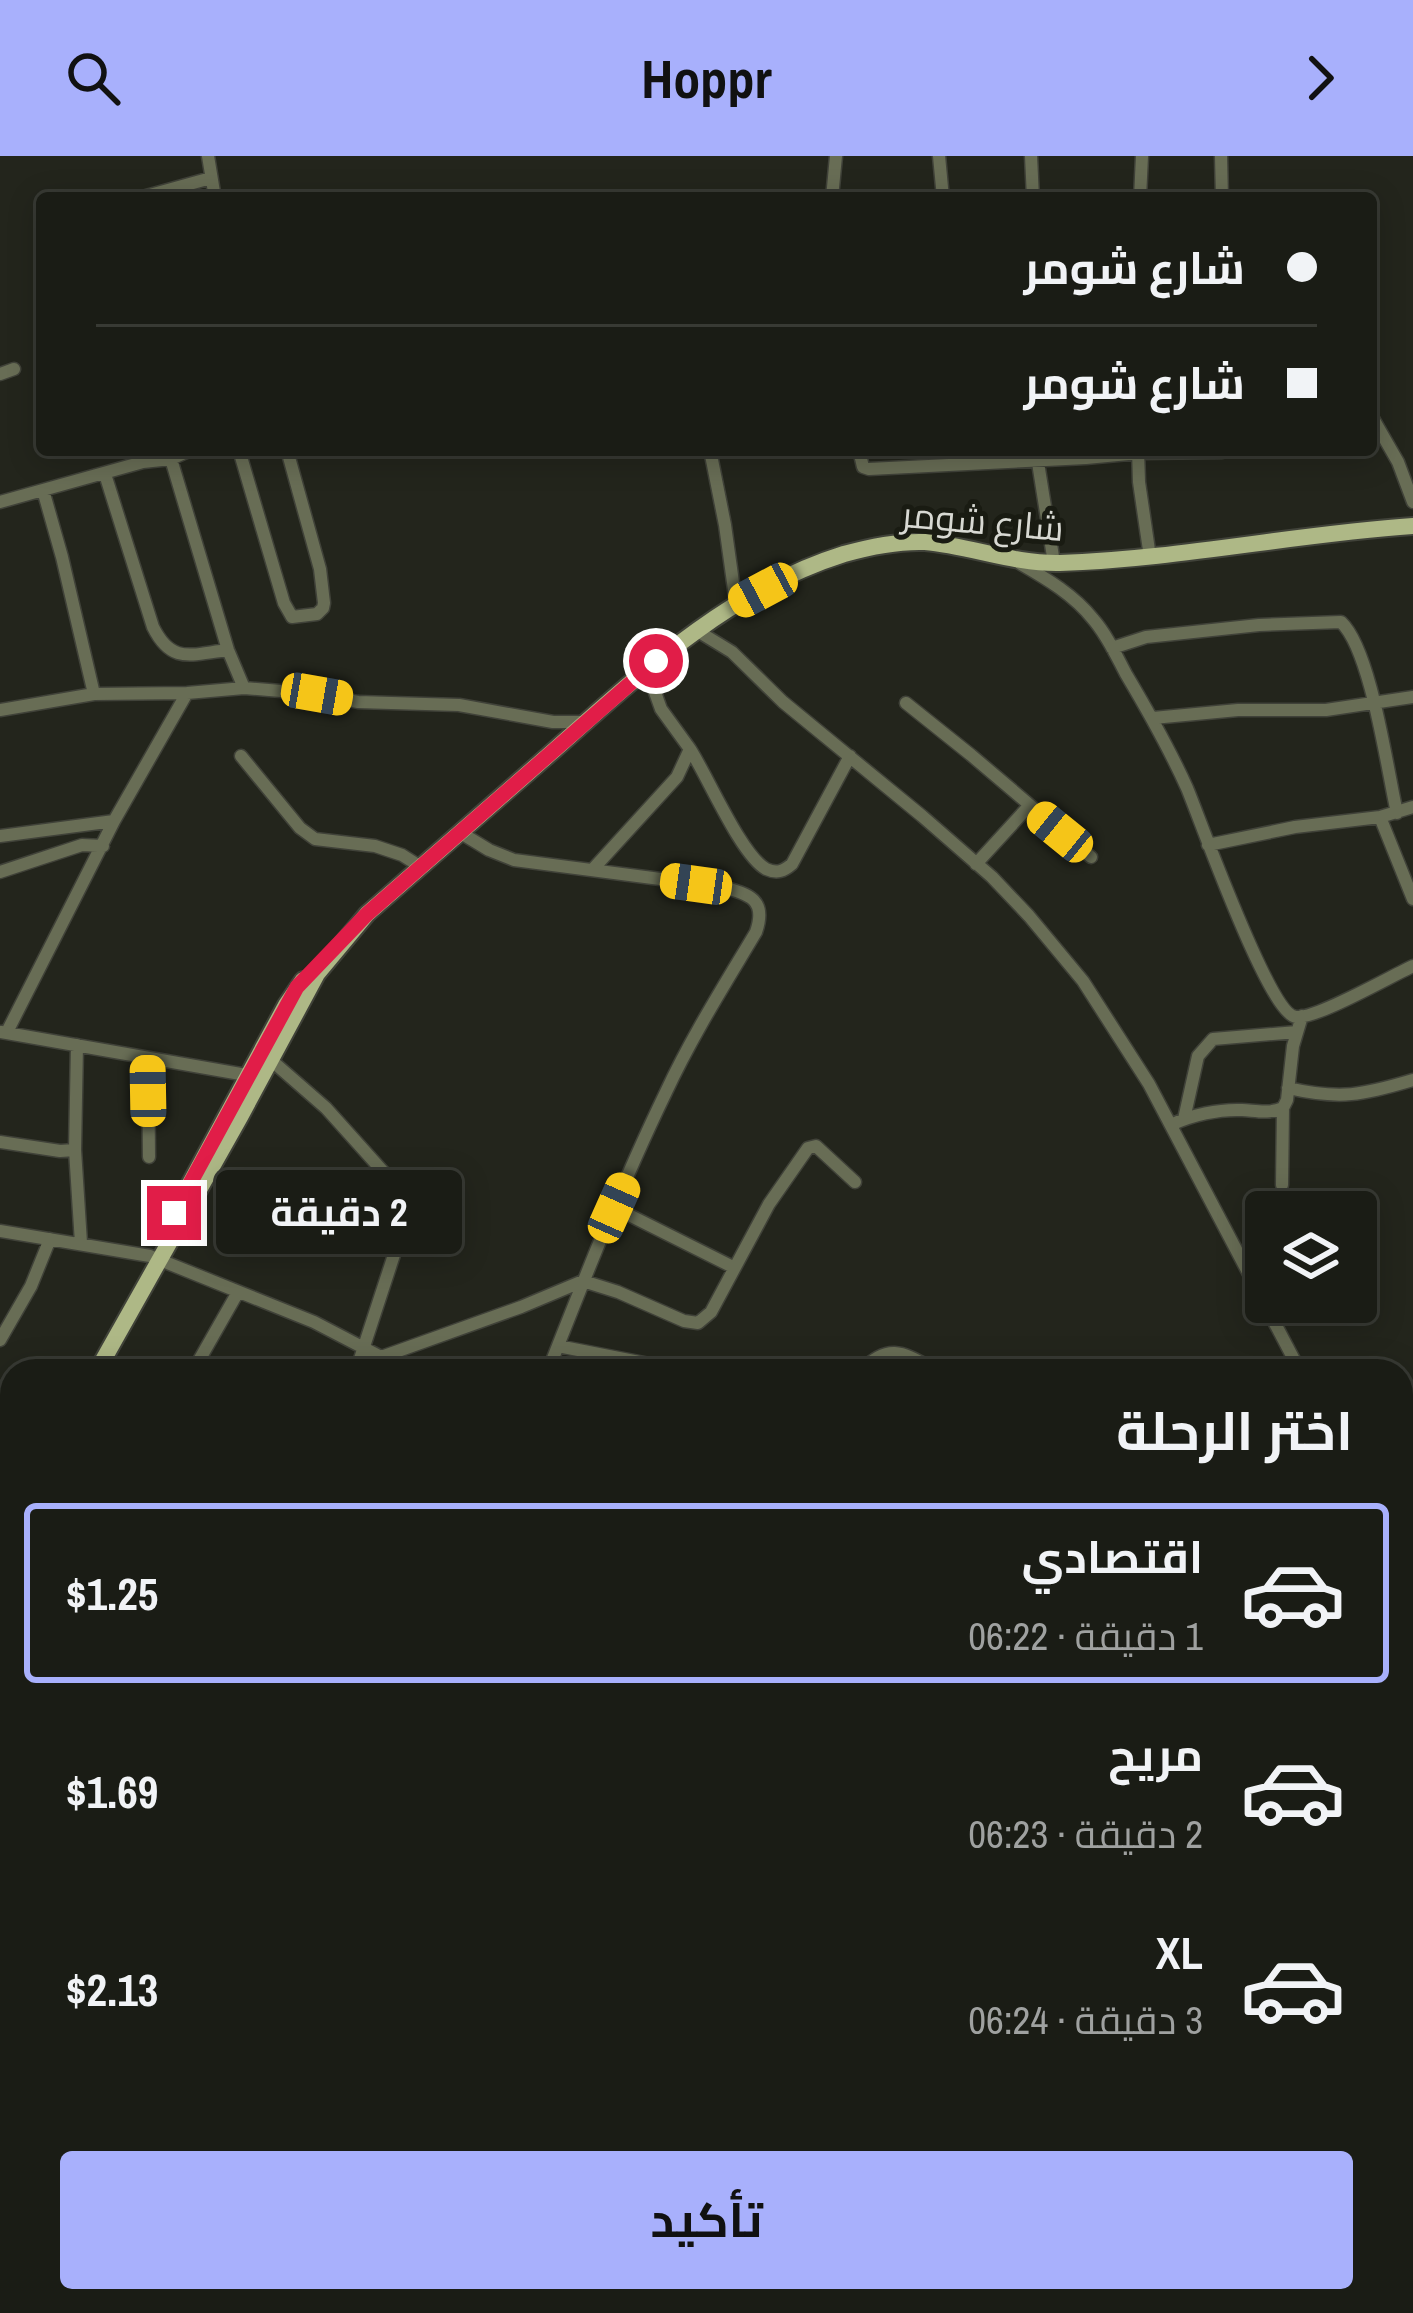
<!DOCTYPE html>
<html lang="ar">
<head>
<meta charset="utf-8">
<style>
  :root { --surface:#1a1c15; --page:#272922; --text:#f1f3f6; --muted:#9fa1a0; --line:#383a34; --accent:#a8b0fc }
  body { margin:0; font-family:"Archivo Narrow",Cairo,sans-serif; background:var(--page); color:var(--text); direction:rtl; height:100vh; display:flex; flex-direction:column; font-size:45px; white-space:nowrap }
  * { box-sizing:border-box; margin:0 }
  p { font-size:39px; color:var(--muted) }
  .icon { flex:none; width:66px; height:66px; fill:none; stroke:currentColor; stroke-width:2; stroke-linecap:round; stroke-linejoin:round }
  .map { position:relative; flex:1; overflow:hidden; direction:ltr }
  .sheet { position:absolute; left:0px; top:1203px; width:1413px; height:954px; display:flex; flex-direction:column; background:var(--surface); border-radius:36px 36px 0 0; box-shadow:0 6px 30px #0003,0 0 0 3px var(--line); direction:rtl }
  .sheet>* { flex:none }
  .hud { position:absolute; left:36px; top:36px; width:1341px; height:264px; border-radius:12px; box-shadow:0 6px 30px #0003,0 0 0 3px var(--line); direction:rtl; display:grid; align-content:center; height:264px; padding:0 60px; background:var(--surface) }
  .tools { position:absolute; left:1245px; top:1035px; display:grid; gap:24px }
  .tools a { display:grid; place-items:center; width:132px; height:132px; border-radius:12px; background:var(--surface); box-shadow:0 6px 30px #0003,0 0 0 3px var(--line); font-size:60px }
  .end { position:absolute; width:54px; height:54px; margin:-27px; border:15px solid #e11d48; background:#fff; box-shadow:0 0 0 6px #fff }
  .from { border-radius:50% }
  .bubble { position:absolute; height:84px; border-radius:12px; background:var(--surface); box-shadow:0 6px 30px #0003,0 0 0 3px var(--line); font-size:39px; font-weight:700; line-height:84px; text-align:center; direction:rtl }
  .car { position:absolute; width:36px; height:72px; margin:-36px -18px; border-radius:15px; box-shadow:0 0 9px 3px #0007; background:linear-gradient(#f5c518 24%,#345 0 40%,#f5c518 0 76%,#345 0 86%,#f5c518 0) }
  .hud b { display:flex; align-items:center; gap:42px; height:114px; font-size:45px }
  .hud b+b { border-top:3px solid var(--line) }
  .hud i { width:30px; height:30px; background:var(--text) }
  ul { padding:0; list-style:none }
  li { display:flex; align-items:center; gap:36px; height:180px; margin:0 24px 18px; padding:0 36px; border:6px solid transparent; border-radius:12px }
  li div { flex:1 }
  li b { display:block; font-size:45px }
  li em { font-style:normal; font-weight:700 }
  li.selected { border-color:var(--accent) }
  li>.icon { width:108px; height:108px; stroke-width:1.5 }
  h2 { padding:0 60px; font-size:54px; line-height:144px }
  .button { display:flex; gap:24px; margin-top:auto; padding:24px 60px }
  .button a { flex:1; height:138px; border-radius:12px; background:var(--accent); color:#111; font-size:48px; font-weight:700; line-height:138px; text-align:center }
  header { display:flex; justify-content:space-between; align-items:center; height:156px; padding:0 60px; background:var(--accent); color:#111; font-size:54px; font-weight:700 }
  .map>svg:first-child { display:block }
</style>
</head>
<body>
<header><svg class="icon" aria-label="forward" viewBox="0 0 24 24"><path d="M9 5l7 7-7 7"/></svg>Hoppr<svg class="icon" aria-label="search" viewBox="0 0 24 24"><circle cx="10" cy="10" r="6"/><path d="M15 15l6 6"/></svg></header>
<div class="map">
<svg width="1413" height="2157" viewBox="0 0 1413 2157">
  <rect width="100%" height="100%" fill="#23251c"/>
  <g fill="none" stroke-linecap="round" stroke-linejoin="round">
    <path stroke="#69733a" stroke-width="18" d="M1401 1972 1413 1955
      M1222 2157 1237 2145"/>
    <defs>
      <path id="minor" d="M208 0 215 42
        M939 0 943 42
        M1031 0 1033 42
        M1221 0 1222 42
        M139 42 211 22
        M832 42 836 0
        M1140 42 1142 0
        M0 218 14 213
        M1371 259 1398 306 1413 346
        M239 294 284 447 292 461 317 458 323 452 324 447 320 413 287 294
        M710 294 725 369 736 448
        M859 294 863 311 869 313 1086 302 1139 297 1222 296
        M1036 294 1054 407
        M1138 294 1139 326 1150 401
        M171 303 191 294
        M105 318 153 471C172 509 191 498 228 494
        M43 334 62 401 94 538
        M0 346 143 306 171 303 228 494 244 532 317 538 358 546 459 549 553 566H585
        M1021 408C1047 423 1074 439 1093 463 1107 479 1116 499 1126 518 1148 555 1169 592 1187 632 1200 663 1269 858 1296 861 1316 863 1391 820 1413 810
        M696 474 732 496 783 546 922 660 992 721 1029 760 1083 825 1149 928 1300 1215
        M1112 492 1146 481 1259 469 1341 466C1371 494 1387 613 1397 657
        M906 547 971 599 1091 701
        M0 554 94 538 187 537 244 532
        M1153 562 1238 554H1326L1413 541
        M690 593C708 621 741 699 766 713 777 718 784 715 792 708L850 600
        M241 600 300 672 315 683 375 690 402 699 421 711
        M1380 661 1413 743
        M461 677 489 694 514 704 722 731C750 738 767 744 756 776 725 828 692 880 666 936 622 1027 585 1121 548 1215
        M0 680 114 665
        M1208 689 1295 671 1380 661 1413 651
        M976 708 1029 650
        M593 713 677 621 690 593 661 553 647 514
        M0 716 82 689 103 690
        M1 876 252 920
        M7 876 114 665 187 537
        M148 902 149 1001
        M271 904 326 952 405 1040 408 1056 356 1215
        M1288 932C1340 944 1363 939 1413 924
        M1184 963 1198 900 1213 883 1297 876
        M1171 969C1191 959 1219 953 1242 954 1258 955 1268 958 1283 952L1287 944 1293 890 1302 860
        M0 986 60 995 75 994 77 889
        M75 994 81 1087
        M1282 1029 1283 952
        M613 1051 733 1111
        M0 1075 150 1100 314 1166 408 1215
        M0 1184 31 1130 50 1083
        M558 1190 685 1215
        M384 1200 521 1151 583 1125 618 1136 684 1165 698 1167 711 1156 769 1048 808 992 816 990 855 1026
        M193 1215 238 1136
        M861 1215C890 1185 905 1198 937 1215
        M1401 1408 1413 1430
        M0 1557 12 1537
        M1401 1655 1413 1666
        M0 1711 12 1715
        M1401 1724 1413 1712
        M0 1758 12 1762
        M1401 1842 1413 1858
        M0 1854 12 1855
        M1401 1864 1413 1879
        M3 1869 12 1930
        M0 2043 12 2039
        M374 2145 385 2157
        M53 2157 84 2145
        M103 2157 122 2146
        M532 2157 534 2145
        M622 2157 624 2145
        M635 2157 637 2145"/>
      <path id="major" d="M179 1048 286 849 303 824
        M97 1215 240 961 317 818 367 758C429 704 491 650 552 596 641 517 729 434 844 398 869 391 898 385 925 386 971 390 1013 408 1060 407 1178 403 1295 378 1413 370
        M0 1368 12 1347
        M0 1390 12 1369"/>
    </defs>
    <use href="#minor" stroke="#404239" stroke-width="15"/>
    <use href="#major" stroke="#404239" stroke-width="20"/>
    <use href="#minor" stroke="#686d55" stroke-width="12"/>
    <use href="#major" stroke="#aeb886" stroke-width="16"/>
  </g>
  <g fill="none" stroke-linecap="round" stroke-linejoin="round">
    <path stroke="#e11d48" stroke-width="15" d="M174 1057 297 831 367 758 656 505"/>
  </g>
  <g text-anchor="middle" stroke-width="10" stroke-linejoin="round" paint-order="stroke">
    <g font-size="36" fill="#d8d9d3" stroke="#191b12">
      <text transform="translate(983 365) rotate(5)" y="13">شارع شومر</text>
    </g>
  </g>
</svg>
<div class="tools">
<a><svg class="icon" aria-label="layers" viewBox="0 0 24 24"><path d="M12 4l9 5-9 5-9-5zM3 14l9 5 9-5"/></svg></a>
</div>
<i class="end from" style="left:656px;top:505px"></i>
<i class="end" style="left:174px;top:1057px"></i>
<div class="bubble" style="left:216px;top:1014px;width:246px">2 دقيقة</div>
<i class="car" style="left:763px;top:434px;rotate:242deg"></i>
<i class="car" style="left:317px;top:538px;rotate:100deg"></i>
<i class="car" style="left:1060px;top:676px;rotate:309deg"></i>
<i class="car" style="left:696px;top:728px;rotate:278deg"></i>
<i class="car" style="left:148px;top:935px;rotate:359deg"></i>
<i class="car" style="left:614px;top:1052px;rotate:24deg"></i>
<div class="hud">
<b><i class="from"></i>شارع شومر</b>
<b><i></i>شارع شومر</b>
</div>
<section class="sheet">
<h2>اختر الرحلة</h2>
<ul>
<li class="selected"><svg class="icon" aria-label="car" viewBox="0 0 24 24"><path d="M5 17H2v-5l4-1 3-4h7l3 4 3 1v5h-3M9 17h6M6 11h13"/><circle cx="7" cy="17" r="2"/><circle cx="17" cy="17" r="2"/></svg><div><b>اقتصادي</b><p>1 دقيقة · 06:22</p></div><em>$1.25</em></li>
<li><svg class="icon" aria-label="car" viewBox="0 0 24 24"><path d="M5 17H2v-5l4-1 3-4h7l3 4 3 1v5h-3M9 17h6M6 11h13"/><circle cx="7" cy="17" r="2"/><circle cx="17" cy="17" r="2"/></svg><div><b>مريح</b><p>2 دقيقة · 06:23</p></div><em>$1.69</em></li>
<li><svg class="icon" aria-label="car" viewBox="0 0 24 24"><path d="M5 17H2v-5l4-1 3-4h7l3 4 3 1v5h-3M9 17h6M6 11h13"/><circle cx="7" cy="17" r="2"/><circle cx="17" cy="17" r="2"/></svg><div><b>XL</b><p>3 دقيقة · 06:24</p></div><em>$2.13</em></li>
</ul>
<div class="button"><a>تأكيد</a></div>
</section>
</div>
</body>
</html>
